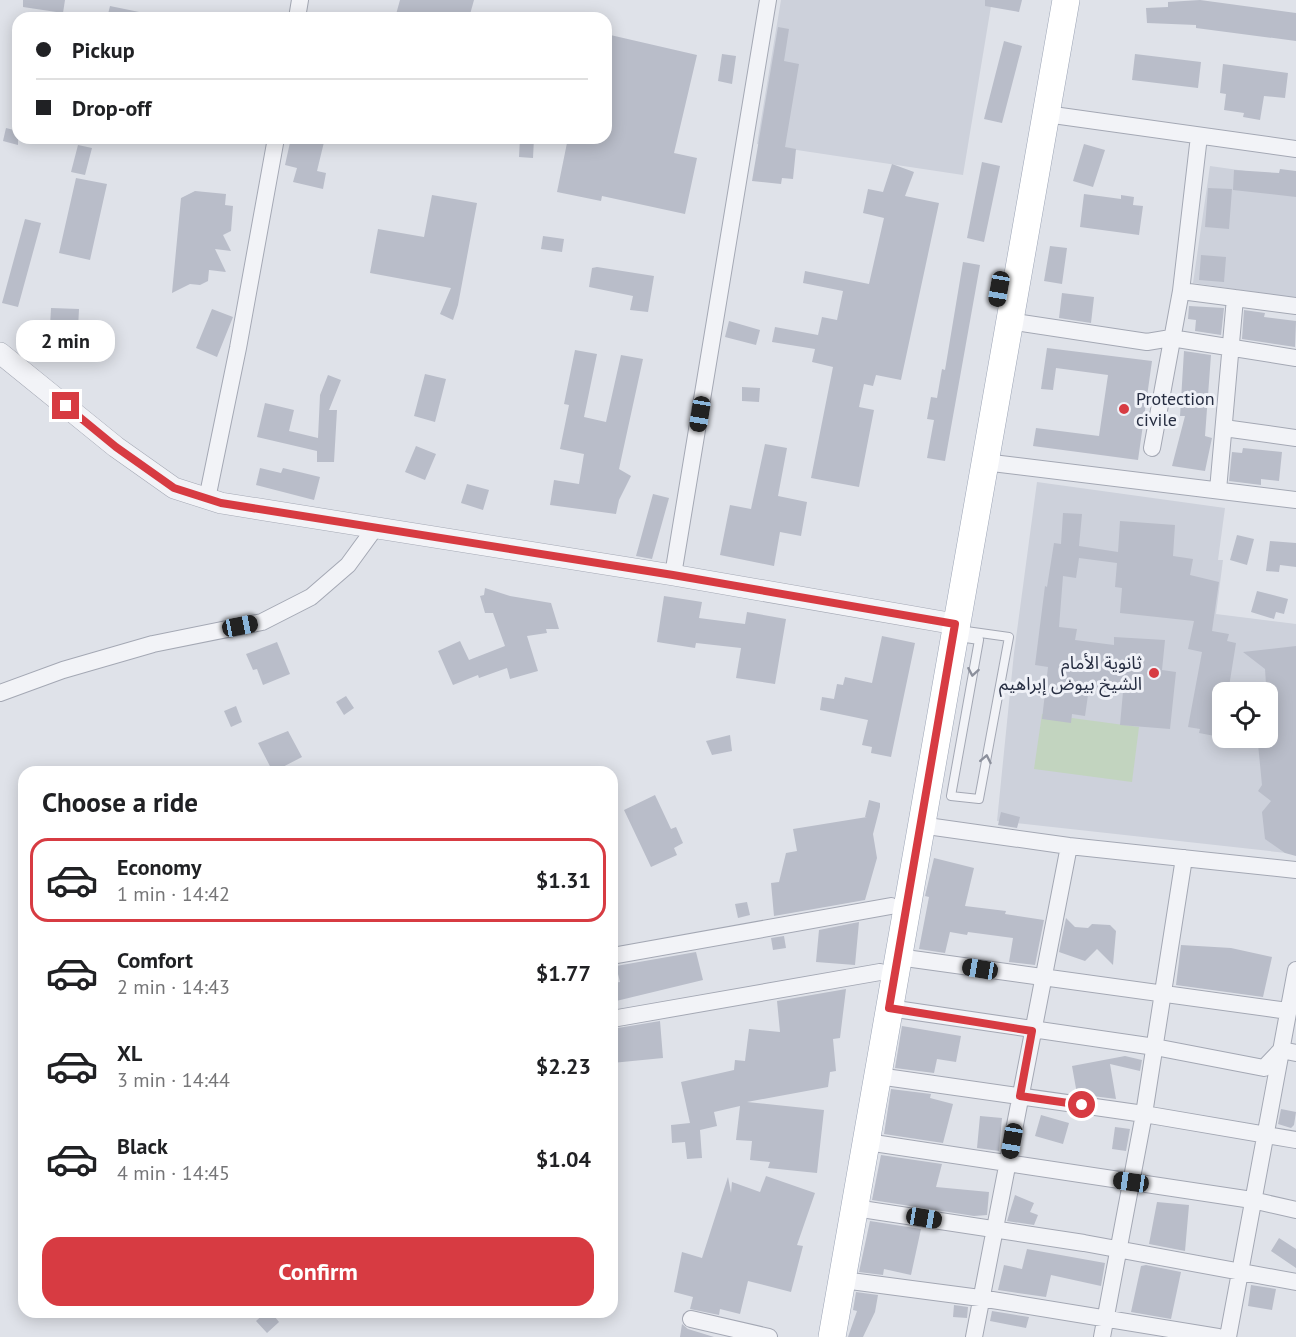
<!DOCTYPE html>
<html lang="en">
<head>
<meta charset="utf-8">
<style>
  :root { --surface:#fff; --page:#f6f6f6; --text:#202124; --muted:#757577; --line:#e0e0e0; --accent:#d73b42 }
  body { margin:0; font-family:"PT Sans","Noto Sans Arabic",sans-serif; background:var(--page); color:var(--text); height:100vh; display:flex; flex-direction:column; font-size:22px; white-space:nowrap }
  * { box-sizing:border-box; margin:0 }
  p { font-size:20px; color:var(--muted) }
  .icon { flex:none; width:33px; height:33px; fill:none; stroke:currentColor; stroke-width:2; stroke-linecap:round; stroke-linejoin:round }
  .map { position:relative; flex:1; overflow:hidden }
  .drawer { position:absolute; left:18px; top:766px; width:600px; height:552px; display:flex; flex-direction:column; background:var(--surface); border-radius:18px; box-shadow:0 3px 15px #0003 }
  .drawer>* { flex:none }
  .banner { position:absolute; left:12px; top:12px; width:600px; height:132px; border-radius:18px; box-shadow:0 3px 15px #0003; display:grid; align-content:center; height:132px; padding:0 24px; background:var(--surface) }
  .buttons { position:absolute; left:1212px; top:682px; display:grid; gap:12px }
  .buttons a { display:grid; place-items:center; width:66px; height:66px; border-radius:12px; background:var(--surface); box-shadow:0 3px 15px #0003; font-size:30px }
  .end { position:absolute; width:27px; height:27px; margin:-14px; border:8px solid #d73b42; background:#fff; box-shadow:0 0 0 3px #fff }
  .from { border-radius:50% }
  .bubble { position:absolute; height:42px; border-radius:18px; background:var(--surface); box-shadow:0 3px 15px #0003; font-size:20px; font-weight:800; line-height:42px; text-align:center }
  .car { position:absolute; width:18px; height:36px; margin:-18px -9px; border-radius:8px; box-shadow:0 0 4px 2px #0007; background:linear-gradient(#222 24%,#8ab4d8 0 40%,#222 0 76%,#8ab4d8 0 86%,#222 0) }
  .banner b { display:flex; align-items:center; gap:21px; height:57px; font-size:22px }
  .banner b+b { border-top:2px solid var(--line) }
  .banner i { width:15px; height:15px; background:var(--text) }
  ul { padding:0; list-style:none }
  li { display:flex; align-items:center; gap:18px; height:84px; margin:0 12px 9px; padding:0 12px; border:3px solid transparent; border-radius:18px }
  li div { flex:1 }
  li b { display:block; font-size:22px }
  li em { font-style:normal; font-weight:800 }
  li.on { border-color:var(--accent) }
  li>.icon { width:54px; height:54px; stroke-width:1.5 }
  h2 { padding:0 24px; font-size:27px; line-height:72px }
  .primary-button { display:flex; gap:12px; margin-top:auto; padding:12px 24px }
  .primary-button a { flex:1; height:69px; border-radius:18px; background:var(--accent); color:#fff; font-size:24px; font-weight:800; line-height:69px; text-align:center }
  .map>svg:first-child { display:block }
</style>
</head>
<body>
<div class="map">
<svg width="1296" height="1337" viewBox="0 0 1296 1337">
  <rect width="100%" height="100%" fill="#dfe2e9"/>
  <path fill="#cdd1db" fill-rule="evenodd" d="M781 0H992L963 175 757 144Z
    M1210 166 1296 178V298L1193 283Z
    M1037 482 1225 508 1218 560H1223L1216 614 1296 624V854L997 821 1014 653ZM1222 693H1268V738H1222Z"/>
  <path fill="#c2d4bf" d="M1042 714 1139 727 1132 782 1034 769Z"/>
  <path fill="#b9bdc9" d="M23 0H65L63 13 23 7Z
    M400 0H474L469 18H395Z
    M985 0H1022L1019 12 985 6Z
    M1200 0 1296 13V41L1196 28V25L1147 23 1146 8 1168 7V2Z
    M110 6 144 13V18H107Z
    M778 27 789 29 784 61 799 64 785 147 796 149 793 179 782 178 781 184 752 181Z
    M606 34 697 55 674 153 697 158 685 214 602 196 601 201 557 192 568 138H606Z
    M1004 41 1022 46 1002 123 984 119Z
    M722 54 736 56 732 84 718 81Z
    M1135 54 1201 62 1198 88 1132 80Z
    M1223 64 1288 73 1285 98 1264 96 1260 120 1243 117 1244 113 1224 110 1226 94 1220 93Z
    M6 128 18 131V145L3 141Z
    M291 138H325L317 171 326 173 323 189 293 182 297 168 285 165Z
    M520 138H534L533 158 519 157Z
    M1084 144 1105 150 1093 187 1073 181Z
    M78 145 92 148 85 175 71 172Z
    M982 162 1000 166 984 242 967 238Z
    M892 164 914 172 905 196 939 203 901 380 876 375 873 386 864 384 859 407 874 410 859 487 811 478 833 367 812 362 815 349 772 342 775 327 818 335 822 317 837 320 843 291 803 283 805 271 869 284 884 218 863 213 868 189 883 192Z
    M1280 169 1296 171V197L1233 190 1234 170 1279 173Z
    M76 178 107 184 90 260 59 253Z
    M1208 188 1232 189 1229 229 1205 227Z
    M195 191 226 194 225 205 233 206 231 231 223 235 231 251 215 249 226 272 209 270 208 281 200 285 190 284 172 293 181 198Z
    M1084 194 1121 199V195L1134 197 1133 205 1143 206 1139 235 1080 227Z
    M432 195 477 203 458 305 453 320 440 314 451 288 370 273 378 229 424 237Z
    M25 219 41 223 18 307 2 303Z
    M543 236 564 239 562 252 541 249Z
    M1050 246 1067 248 1062 284 1044 281Z
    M1201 255 1226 257 1224 282 1199 280Z
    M963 262 980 265 945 461 927 458 934 420 927 419 931 397 937 398 942 369 945 370Z
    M597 267 654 276 648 312 630 310 633 296 589 287 592 268Z
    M1062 293 1094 297 1091 323 1059 318Z
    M1189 306 1224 308 1221 335 1195 331 1196 320 1188 319Z
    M51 308 79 309 77 348 49 346Z
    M212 309 233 317 217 357 196 348Z
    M1244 310 1265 313 1264 317 1296 321 1295 347 1242 339Z
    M729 321 760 330 756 345 725 337Z
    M1047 348 1152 361 1138 460 1033 446 1036 428 1099 436 1108 375 1056 368 1053 390 1041 389Z
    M575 350 597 354 584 417 606 422 621 355 643 359 619 469 631 476 619 500 616 514 550 505 554 480 579 484 584 454 560 449 569 405 564 404Z
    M1184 351 1211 355 1205 436 1212 438 1205 471 1172 466 1185 416H1180Z
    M425 374 446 379 435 422 414 416Z
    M328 375 341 380 329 410H337L334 462H317V451L257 437 265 403 294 410 289 431 318 438 320 395Z
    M742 387 760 388 759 402 742 401Z
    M765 444 787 448 778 496 807 502 801 536 780 532 774 566 720 555 730 505 751 509Z
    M416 446 436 454 425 480 405 472Z
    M1243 448 1282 452 1279 481 1261 479V485L1229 481 1232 452 1242 453Z
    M260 468 281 473 283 468 320 477 314 500 256 485Z
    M467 484 489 490 483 510 461 503Z
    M653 494 669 498 652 559 636 556Z
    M1063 513 1082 514 1079 546 1118 552 1120 521 1175 525 1173 556 1193 559 1190 575 1219 582 1212 631 1229 634 1227 641 1236 643 1228 693H1222L1220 737 1199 733 1200 729 1188 727 1202 652 1188 649 1194 621 1120 613 1122 588 1115 587 1117 563 1079 558 1076 578 1063 576 1059 627 1077 629 1075 640 1114 645V637L1165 640 1162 670 1176 672 1170 729 1120 725 1123 692 1089 688 1085 716 1072 714 1071 723 1042 719 1048 667 1035 665 1045 586 1047 587 1054 543 1061 544Z
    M1237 535 1254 539 1247 565 1230 560Z
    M1270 541 1296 543V567L1280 565 1279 572 1266 571Z
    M485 588 510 596 551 603 559 629H546L547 633 527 636 538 671 510 679 507 668 479 678 478 675 453 685 438 651 460 641 469 660 505 646 493 613H485L480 596 484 595Z
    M1257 591 1288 599 1284 614 1276 612 1274 619 1251 612Z
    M664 596 702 602 699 618 745 624 747 612 786 619 775 684 736 678 741 648 696 643 695 648 657 642Z
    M882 636 915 643 891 757 871 753 872 747 862 745 868 720 820 710 822 697 834 699 837 684 843 685 845 677 872 683Z
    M277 642 290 674 263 685 257 669 253 670 246 654Z
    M1296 646V856L1285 853 1265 839 1262 812 1271 801 1258 791 1262 785 1258 744 1262 738H1268V693H1259L1266 684 1265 669 1243 652Z
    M346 696 354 708 344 715 336 702Z
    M236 706 242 722 231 727 224 711Z
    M288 731 302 757 273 772 258 743Z
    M730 735 732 751 712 755 706 741Z
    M655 795 671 829 676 827 683 843 674 848 677 855 651 867 624 810Z
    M869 800 880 803V807L873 834 877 858 865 900 774 916 771 883 779 882 786 853 797 851 793 829 867 817H865Z
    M1001 812 1020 817 1017 828 998 825Z
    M934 858 974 868 965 906 1006 911 1005 914 1044 920 1035 965 1009 962 1013 938 968 932 967 935 950 932 945 953 919 949 929 897 925 896Z
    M747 902 750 915 738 918 735 904Z
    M1066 918 1075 927 1088 928 1092 924 1110 925 1116 931 1113 965 1097 949 1085 961 1059 952Z
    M859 922 855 965 816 962 819 930Z
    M784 936 786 948 773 950 771 938Z
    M1181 945 1231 948 1272 957 1263 997 1176 985Z
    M696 952 703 980 612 1002V983L620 982 616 966Z
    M846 989 840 1038 833 1039 836 1071 830 1072 828 1087 747 1102 824 1110 817 1173 768 1168 770 1162 750 1160 752 1141 736 1140 740 1106 714 1112 717 1126 700 1130 702 1158 687 1159 685 1142 672 1143 671 1125 690 1123 681 1082 734 1070 735 1060 745 1061 749 1029 780 1032 777 1001Z
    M660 1021 663 1058 612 1063V1029Z
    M902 1026 961 1036 956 1062 937 1059 934 1073 895 1068Z
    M1125 1056 1142 1060 1140 1071 1110 1064 1116 1099 1077 1094 1072 1066Z
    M891 1089 931 1094 930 1098 953 1104 943 1143 884 1134Z
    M1281 1109 1296 1112 1294 1125 1291 1128 1278 1124Z
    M1041 1115 1069 1123 1063 1144 1035 1136Z
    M980 1116 1002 1118 999 1151 977 1148Z
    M1115 1127 1130 1129 1126 1151 1112 1149Z
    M881 1155 942 1164 936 1187 989 1192 987 1215 974 1216 872 1200Z
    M766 1176 815 1193 797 1245 803 1246 791 1292 748 1281 740 1314 720 1309 719 1315 690 1309 693 1297 674 1292 682 1252 702 1258 728 1177 731 1193 732 1182 760 1192Z
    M1015 1195 1034 1203 1030 1212 1038 1215 1034 1225 1007 1221Z
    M1157 1202 1189 1205 1185 1251 1149 1244Z
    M870 1221 921 1229 911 1275 884 1269 883 1275 859 1272Z
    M1279 1238 1296 1249V1268L1271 1251Z
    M1027 1249 1105 1263 1101 1286 1051 1275 1046 1297 998 1290 1004 1265 1022 1269Z
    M1146 1265 1181 1272 1171 1319 1131 1312 1141 1266Z
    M1251 1285 1276 1289 1272 1310 1248 1306Z
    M856 1292 878 1295 875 1312 863 1337H848L857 1311 853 1310Z
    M954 1305 968 1307 967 1318 953 1317Z
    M992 1311 1029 1317 1026 1328 990 1321Z
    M266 1312H271L279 1322 267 1333 256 1321Z
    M682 1324 688 1329 714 1337H680Z"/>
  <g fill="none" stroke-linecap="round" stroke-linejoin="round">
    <defs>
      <path id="service" d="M959 630 1009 637 979 799 951 796 979 640 959 637"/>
      <path id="minor" d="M297 18 300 0
        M1046 114 1296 149
        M1181 291 1296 306
        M1009 321 1147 342 1171 338 1296 358
        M1224 428 1296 438
        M1152 448 1181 291 1199 136
        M984 462 1296 500
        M1218 490 1235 298
        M207 499 238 348 276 138
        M673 575 768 0
        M0 693 63 670 153 644 262 622 311 597 348 565 375 528
        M920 825 1069 846 1296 870
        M612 956 891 906
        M898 957 1288 1011
        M889 1008 1155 1047 1264 1068 1281 1050 1296 1053
        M612 1019 880 972
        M878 1076 1144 1114 1296 1140
        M867 1142 1252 1200 1296 1210
        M855 1208 1084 1243 1296 1282
        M843 1280 980 1298 1218 1337
        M691 1319 769 1337
        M974 1337 1069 846
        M1102 1337 1144 1114 1184 858
        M1228 1337 1296 970"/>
      <path id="tertiary" d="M0 353 116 447 174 488 221 503 673 575 955 624"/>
      <path id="primary" d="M832 1337 1066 0"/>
    </defs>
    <use href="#service" stroke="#a4a8b4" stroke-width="10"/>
    <use href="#minor" stroke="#a4a8b4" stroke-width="18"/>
    <use href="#tertiary" stroke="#a4a8b4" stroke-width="22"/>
    <use href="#primary" stroke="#9da5b6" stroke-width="28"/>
    <use href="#service" stroke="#f2f3f7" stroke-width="8"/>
    <use href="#minor" stroke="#f2f3f7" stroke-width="16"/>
    <use href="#tertiary" stroke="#f2f3f7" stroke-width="21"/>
    <use href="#primary" stroke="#fff" stroke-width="27"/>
  </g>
  <defs><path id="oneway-chevron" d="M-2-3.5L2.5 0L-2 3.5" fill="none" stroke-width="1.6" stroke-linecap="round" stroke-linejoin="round" transform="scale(1.5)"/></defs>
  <g stroke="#8c909c">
    <use href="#oneway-chevron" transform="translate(973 672) rotate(100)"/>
    <use href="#oneway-chevron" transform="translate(986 759) rotate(-79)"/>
  </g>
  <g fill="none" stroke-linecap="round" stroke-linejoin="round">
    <path stroke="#d73b42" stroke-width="8" d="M66 406 116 447 174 488 221 503 673 575 955 624 889 1008 1032 1031 1020 1096 1082 1105"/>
  </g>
  <g fill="#d73b42" stroke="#eff1f7" stroke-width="2">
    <circle cx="1124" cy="409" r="6"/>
    <circle cx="1154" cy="673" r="6"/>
  </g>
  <g text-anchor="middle" stroke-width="6" stroke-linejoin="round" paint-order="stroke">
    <g font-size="18" fill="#272e42" stroke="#eff1f7" text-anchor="start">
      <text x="1136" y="405">Protection<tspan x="1136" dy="21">civile</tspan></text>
      <text x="1142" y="669" text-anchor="end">ثانوية الأمام<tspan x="1142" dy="21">الشيخ بيوض إبراهيم</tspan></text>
    </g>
  </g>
</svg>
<div class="buttons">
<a><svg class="icon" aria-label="locate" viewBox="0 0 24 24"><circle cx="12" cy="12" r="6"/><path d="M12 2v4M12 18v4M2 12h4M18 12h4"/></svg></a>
</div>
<i class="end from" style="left:1082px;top:1105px"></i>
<i class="end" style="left:66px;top:406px"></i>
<div class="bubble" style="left:16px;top:320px;width:99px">2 min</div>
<i class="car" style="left:999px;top:289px;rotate:190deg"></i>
<i class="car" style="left:700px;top:414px;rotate:189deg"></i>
<i class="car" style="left:240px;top:626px;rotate:79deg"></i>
<i class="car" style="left:980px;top:969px;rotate:279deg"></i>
<i class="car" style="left:1012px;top:1141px;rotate:190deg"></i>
<i class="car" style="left:1131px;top:1182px;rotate:278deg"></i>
<i class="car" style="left:924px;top:1218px;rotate:99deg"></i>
<div class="banner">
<b><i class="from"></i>Pickup</b>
<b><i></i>Drop-off</b>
</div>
<section class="drawer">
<h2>Choose a ride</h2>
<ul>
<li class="on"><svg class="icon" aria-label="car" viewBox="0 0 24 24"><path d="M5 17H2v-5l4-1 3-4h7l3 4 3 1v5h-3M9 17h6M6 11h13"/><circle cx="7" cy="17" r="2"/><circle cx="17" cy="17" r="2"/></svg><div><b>Economy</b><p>1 min · 14:42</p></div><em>$1.31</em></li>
<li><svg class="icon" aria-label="car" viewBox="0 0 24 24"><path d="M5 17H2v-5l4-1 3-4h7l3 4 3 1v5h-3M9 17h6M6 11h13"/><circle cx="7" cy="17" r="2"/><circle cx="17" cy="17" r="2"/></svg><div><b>Comfort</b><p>2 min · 14:43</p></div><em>$1.77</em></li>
<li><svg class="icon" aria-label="car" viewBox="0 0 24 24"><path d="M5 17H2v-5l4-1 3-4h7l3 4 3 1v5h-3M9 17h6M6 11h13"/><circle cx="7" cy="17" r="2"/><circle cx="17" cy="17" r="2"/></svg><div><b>XL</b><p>3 min · 14:44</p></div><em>$2.23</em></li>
<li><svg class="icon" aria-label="car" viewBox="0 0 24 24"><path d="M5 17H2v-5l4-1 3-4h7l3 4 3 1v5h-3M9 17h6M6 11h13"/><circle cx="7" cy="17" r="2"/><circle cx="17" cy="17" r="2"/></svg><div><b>Black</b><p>4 min · 14:45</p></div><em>$1.04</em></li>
</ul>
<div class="primary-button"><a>Confirm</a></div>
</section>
</div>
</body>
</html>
